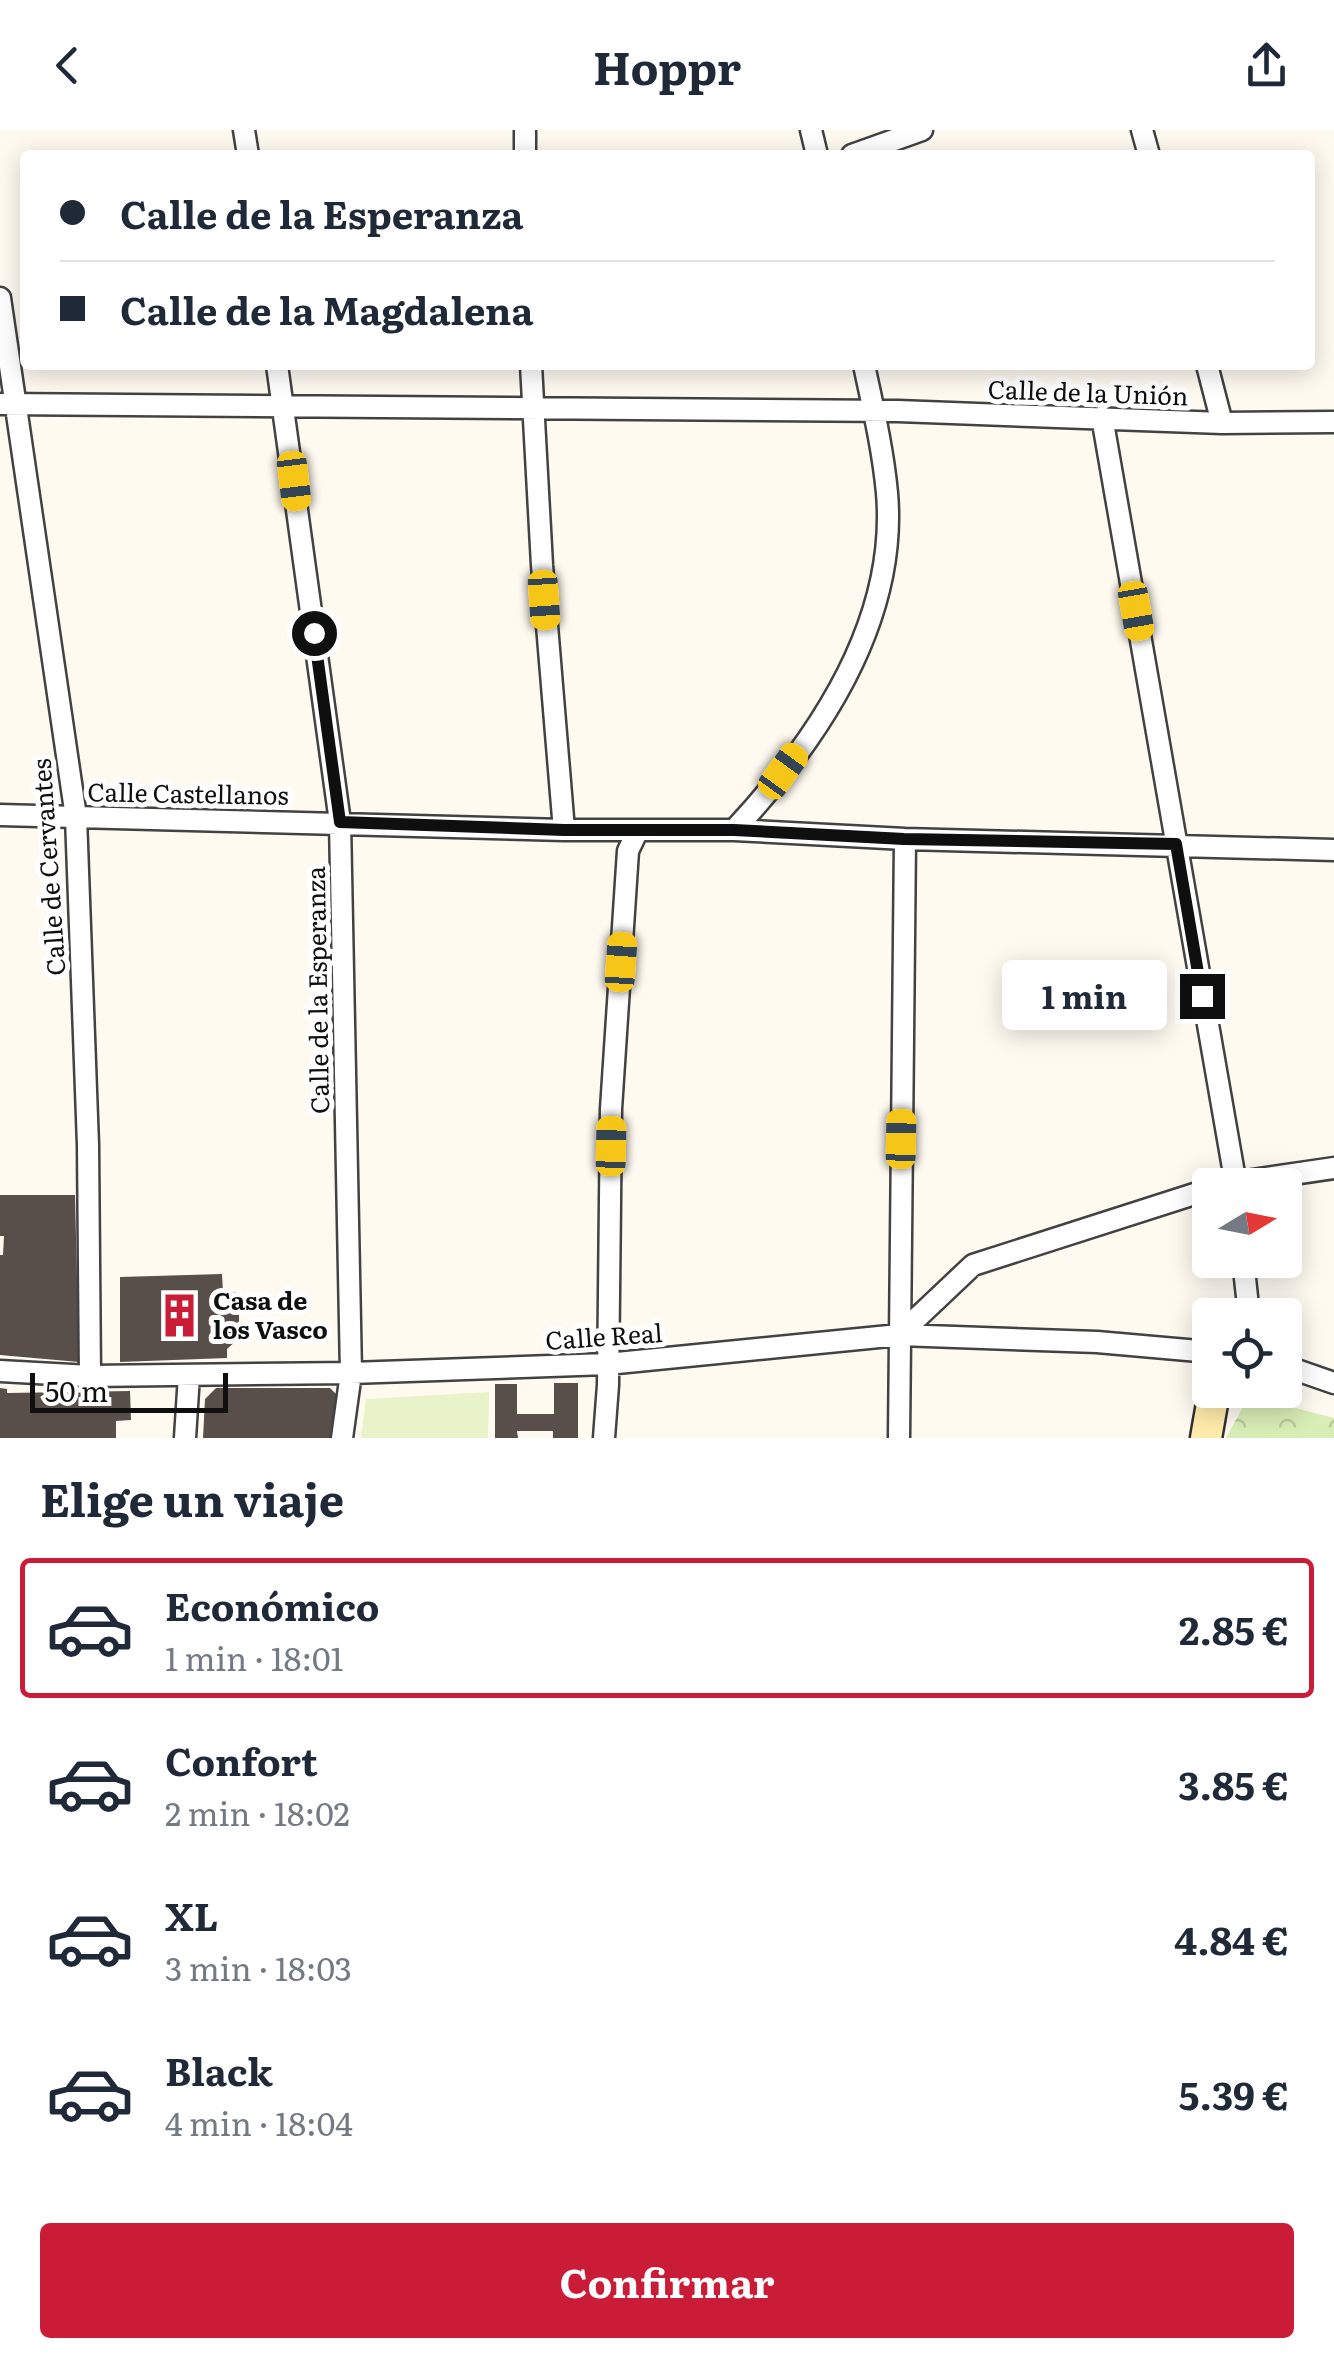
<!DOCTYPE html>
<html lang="es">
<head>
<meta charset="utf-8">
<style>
  :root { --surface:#fff; --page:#f6f6f7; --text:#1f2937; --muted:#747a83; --line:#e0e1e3; --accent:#ca1c37 }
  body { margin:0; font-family:Literata,serif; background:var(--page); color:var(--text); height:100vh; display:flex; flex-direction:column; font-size:38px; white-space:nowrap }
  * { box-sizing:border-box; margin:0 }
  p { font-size:32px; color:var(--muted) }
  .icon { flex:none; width:55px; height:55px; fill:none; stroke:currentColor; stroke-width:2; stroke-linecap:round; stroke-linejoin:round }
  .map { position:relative; height:1308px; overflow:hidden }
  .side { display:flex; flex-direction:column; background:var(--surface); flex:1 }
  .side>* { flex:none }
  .top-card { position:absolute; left:20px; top:20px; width:1295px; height:220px; border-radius:10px; box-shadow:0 5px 25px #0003; display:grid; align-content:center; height:220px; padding:0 40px; background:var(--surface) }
  .needle { width:65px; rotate:80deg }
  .buttons { position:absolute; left:1192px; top:1038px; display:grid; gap:20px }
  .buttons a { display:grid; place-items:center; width:110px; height:110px; border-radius:10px; background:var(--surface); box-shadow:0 5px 25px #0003; font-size:50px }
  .scale { position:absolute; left:30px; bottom:25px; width:198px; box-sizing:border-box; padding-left:10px; border:5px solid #0f0f0f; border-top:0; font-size:28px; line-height:35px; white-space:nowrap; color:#0f0f0f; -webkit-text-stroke:8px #fff; paint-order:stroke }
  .end { position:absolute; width:45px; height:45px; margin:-22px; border:12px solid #0f0f0f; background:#fff; box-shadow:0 0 0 5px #fff }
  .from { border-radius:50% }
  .bubble { position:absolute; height:70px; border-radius:10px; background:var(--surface); box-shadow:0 5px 25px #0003; font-size:32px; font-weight:700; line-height:70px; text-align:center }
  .car { position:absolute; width:30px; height:60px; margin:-30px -15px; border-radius:12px; box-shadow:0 0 8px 2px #0007; background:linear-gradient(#f5c518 24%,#345 0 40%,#f5c518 0 76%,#345 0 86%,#f5c518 0) }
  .top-card b { display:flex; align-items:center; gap:35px; height:95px; font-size:38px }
  .top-card b+b { border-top:2px solid var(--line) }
  .top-card i { width:25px; height:25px; background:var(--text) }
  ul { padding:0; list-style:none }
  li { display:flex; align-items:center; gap:30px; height:140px; margin:0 20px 15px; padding:0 20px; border:5px solid transparent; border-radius:10px }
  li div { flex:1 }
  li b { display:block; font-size:38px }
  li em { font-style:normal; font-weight:700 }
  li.on { border-color:var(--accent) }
  li>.icon { width:90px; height:90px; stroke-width:1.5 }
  h2 { padding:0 40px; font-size:45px; line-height:120px }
  .button { display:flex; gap:20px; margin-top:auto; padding:20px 40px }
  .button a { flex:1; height:115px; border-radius:10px; background:var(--accent); color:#fff; font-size:40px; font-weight:700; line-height:115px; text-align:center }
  header { display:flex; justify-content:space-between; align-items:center; height:130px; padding:0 40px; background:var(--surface); font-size:45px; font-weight:700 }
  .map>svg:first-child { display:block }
</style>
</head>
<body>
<header><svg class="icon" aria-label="back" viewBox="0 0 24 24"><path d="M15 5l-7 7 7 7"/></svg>Hoppr<svg class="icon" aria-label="share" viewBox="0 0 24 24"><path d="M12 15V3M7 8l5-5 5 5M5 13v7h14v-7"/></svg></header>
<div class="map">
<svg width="1334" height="1308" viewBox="0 0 1334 1308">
  <defs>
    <pattern id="park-crowns" width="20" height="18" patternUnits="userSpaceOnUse" patternTransform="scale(2.5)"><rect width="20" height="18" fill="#d9edb6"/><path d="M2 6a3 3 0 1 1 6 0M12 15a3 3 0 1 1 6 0" fill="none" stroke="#b9ca9b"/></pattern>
  </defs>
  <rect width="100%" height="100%" fill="#fffaf0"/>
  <path fill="url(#park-crowns)" d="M1258 1268 1334 1288V1308H1226L1244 1275Z"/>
  <path fill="#e9f3c9" d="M489 1262 488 1308H361L366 1269Z"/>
  <path fill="#584e4a" d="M0 1065H75L79 1232 0 1225V1125H3L4 1106H0Z
    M222 1144 223 1162H239V1208L227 1219V1228L120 1232V1147Z
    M554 1253H578V1308H553V1301H517L518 1308H495V1254H517V1284H554Z
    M0 1258 7 1259V1263L130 1261 131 1290 116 1291V1308H0Z
    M216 1258H330L338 1266 333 1308H203L205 1269Z"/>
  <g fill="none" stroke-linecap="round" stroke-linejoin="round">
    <defs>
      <path id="street" d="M244 0 248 25
        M525 0V25
        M811 0 817 25
        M1142 0 1149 25
        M852 25 922 0
        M0 168 76 687 88 1015 90 1246
        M277 235 340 692 351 1243 342 1308
        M531 235 542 435 564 700
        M1207 235 1222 293
        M0 274 898 281 1222 293 1334 292
        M1102 287 1236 1055
        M0 685 564 700H734L905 709 1334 720
        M734 700C818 610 898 492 887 363 883 320 873 277 864 235
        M1225 1054 1334 1038
        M1243 1130 1249 1185
        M899 1205 973 1135 1210 1059
        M1285 1236 1334 1253
        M0 1241 90 1246 351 1243 607 1234 899 1205 1097 1212 1210 1222
        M185 1308 189 1245
        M604 1308 608 1255 611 979 628 721 638 700
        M899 1308 905 709"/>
      <path id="secondary" d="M1206 1308 1213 1268 1221 1260"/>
    </defs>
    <use href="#street" stroke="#424242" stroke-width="25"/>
    <use href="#secondary" stroke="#313131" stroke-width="35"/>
    <use href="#street" stroke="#fff" stroke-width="20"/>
    <use href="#secondary" stroke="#ffecab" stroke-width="30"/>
  </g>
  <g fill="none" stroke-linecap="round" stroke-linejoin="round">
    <path stroke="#0f0f0f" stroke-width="12" d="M314 503 340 692 564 700H734L904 709 1176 714 1202 866"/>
  </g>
  <defs>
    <symbol id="building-bare" viewBox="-9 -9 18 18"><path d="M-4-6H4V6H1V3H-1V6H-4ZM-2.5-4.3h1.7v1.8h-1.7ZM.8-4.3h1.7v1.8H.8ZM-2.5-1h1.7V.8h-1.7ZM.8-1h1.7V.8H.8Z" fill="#ca1c37" stroke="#fff" stroke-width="2.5" paint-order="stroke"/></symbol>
  </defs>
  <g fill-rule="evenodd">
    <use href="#building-bare" x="148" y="1154" width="63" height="63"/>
  </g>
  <g text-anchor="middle" stroke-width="10" stroke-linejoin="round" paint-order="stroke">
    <g font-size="25" fill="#0f0f0f" stroke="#fff">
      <text transform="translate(1088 263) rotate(2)" y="9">Calle de la Unión</text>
      <text transform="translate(188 664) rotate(1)" y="9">Calle Castellanos</text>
      <text transform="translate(49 737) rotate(-94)" y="9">Calle de Cervantes</text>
      <text transform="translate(318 860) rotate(-91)" y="9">Calle de la Esperanza</text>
      <text transform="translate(604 1207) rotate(-4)" y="9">Calle Real</text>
    </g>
    <g font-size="25" font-weight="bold" fill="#0f0f0f" stroke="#fff" text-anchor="start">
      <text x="213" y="1180">Casa de<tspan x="213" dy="29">los Vasco</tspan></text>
    </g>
  </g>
</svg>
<div class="buttons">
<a><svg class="needle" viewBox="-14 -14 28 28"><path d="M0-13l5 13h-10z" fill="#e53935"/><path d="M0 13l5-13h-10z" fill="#747a83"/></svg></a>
<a><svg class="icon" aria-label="locate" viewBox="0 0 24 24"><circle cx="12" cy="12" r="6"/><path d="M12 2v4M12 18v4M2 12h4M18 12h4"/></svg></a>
</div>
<div class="scale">50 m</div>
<i class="end from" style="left:314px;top:503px"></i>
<i class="end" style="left:1202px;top:866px"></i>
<div class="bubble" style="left:1002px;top:830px;width:165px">1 min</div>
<i class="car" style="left:294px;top:351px;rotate:173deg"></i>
<i class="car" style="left:544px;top:470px;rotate:176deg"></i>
<i class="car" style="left:1136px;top:481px;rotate:170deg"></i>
<i class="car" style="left:783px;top:641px;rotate:36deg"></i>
<i class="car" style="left:621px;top:832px;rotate:4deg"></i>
<i class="car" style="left:901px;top:1009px;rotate:1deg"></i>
<i class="car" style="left:611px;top:1016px;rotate:1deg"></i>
<div class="top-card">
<b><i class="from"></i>Calle de la Esperanza</b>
<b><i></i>Calle de la Magdalena</b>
</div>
</div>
<section class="side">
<h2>Elige un viaje</h2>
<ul>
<li class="on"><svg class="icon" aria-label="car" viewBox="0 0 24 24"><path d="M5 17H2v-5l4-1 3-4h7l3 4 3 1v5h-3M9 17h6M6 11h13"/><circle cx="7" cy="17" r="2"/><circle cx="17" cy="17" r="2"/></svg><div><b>Económico</b><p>1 min · 18:01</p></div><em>2.85 €</em></li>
<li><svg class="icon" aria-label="car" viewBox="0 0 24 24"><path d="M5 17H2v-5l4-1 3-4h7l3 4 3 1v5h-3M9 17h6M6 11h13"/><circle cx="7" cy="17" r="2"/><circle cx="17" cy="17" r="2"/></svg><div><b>Confort</b><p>2 min · 18:02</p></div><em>3.85 €</em></li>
<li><svg class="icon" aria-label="car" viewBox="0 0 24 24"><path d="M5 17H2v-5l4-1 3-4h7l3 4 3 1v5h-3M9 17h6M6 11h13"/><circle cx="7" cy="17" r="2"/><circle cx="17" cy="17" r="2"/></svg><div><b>XL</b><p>3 min · 18:03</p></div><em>4.84 €</em></li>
<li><svg class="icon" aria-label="car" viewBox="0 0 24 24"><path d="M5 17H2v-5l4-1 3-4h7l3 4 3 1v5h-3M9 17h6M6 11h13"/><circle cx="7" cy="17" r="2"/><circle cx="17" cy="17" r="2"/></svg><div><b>Black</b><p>4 min · 18:04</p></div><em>5.39 €</em></li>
</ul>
<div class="button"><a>Confirmar</a></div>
</section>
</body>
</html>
